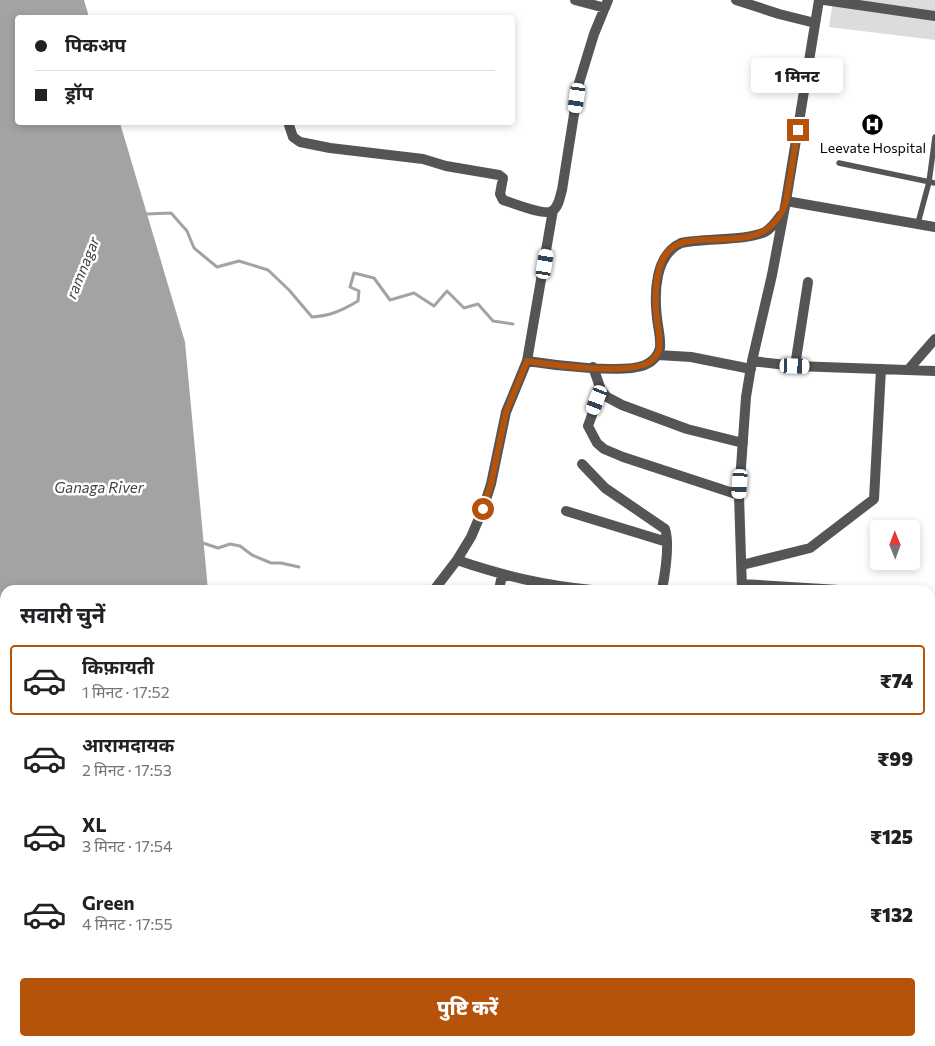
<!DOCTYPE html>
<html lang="hi">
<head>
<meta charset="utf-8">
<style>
  :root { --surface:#fff; --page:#f2f2f2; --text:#202124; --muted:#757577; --line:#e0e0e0; --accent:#b45309 }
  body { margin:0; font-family:Commissioner,"Noto Sans Devanagari",sans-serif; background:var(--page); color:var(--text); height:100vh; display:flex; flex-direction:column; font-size:19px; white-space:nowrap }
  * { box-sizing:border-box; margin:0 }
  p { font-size:16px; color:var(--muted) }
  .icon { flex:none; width:28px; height:28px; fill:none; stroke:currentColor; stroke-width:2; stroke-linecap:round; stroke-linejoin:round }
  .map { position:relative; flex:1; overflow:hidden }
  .side { position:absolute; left:0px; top:585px; width:935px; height:461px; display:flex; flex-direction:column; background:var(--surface); border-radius:15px 15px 0 0; box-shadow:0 2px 8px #0003 }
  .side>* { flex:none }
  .banner { position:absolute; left:15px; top:15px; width:500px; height:110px; border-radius:5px; box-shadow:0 2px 8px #0003; display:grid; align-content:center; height:110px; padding:0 20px; background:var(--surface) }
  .needle { width:32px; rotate:359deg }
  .tools { position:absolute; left:870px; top:520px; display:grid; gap:10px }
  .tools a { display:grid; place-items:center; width:50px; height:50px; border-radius:5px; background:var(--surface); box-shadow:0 2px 8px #0003; font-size:25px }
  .end { position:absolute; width:22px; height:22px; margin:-11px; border:6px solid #b45309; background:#fff; box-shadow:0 0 0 2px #fff }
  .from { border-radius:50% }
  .bubble { position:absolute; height:35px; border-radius:5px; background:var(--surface); box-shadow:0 2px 8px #0003; font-size:16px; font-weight:800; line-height:35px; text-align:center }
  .car { position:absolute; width:15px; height:30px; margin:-15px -8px; border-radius:6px; box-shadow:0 0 4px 1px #0007; background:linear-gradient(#fff 24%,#345 0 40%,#fff 0 76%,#345 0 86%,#fff 0) }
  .banner b { display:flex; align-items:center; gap:18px; height:48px; font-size:19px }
  .banner b+b { border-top:1px solid var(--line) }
  .banner i { width:12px; height:12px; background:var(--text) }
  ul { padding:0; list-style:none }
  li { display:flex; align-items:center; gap:15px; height:70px; margin:0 10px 8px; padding:0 10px; border:2px solid transparent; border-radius:5px }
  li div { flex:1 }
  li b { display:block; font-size:19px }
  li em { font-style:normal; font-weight:800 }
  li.selected { border-color:var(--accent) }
  li>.icon { width:45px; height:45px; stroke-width:1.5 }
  h2 { padding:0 20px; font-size:22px; line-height:60px }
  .cta { display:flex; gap:10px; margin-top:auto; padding:10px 20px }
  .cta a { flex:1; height:58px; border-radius:5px; background:var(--accent); color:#fff; font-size:20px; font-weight:800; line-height:58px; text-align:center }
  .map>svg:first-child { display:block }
</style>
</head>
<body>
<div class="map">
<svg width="935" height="1046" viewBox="0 0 935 1046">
  <rect width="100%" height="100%" fill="#fff"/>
  <path fill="#dcdcdc" d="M833 0H935V40L829 27Z"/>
  <path fill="#a3a3a3" d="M0 0H84L89 17 18 18V122L120 123 185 342 208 590H5V1041H328L330 1046H0Z
    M930 674 935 676V789H930Z"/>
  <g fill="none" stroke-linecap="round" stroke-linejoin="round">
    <path stroke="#a3a3a3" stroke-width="3" d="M146 214 171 213 187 231 194 248 217 267 239 261 268 270 289 290 312 317C330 316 343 310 358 301L359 291 350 287 354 273 374 278 390 300 414 293 434 306 447 291 464 308 478 304 493 321 513 324
      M200 542 218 548 230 544 240 546 252 555 271 563H281L299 567"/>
    <path stroke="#444" stroke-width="1" stroke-dasharray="6 5" stroke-linecap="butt" d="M0 1039 5 1037"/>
    <path stroke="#777" stroke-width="2" stroke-dasharray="1 2.5" stroke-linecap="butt" d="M571 1041C590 1046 608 1046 626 1041"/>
    <path stroke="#555" stroke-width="5.5" d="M839 163 935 183
      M918 223 929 182 935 137"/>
    <path stroke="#555" stroke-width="10" d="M575 0 605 8
      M736 0 779 14 815 23
      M824 0 935 16
      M288 122 293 137 300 142 330 148 423 159 446 166 499 175 503 178 500 194 503 200C513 203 544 216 552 211 559 207 560 196 562 190L579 83 594 34 608 0
      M786 201 935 227
      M658 355 691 357 751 369
      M527 361C552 365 624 374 645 365 652 362 658 356 660 348 661 338 658 328 657 318 654 292 655 255 681 243 704 238 746 241 765 232 772 228 776 222 781 215
      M752 361 795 366 935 371
      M795 366 808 282
      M593 367 601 390 607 397 622 405 687 429 743 443
      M908 370 935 339
      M601 390 588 426 597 443 604 449 623 457 739 495
      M582 464 605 488 665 529C670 544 665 574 662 590
      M566 511 667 542
      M457 560C504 576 542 585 592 590
      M742 565 810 548 874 499 881 369
      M742 584 839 590
      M434 590 457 560 471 537 483 509 491 484 506 412 527 361 553 210
      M499 590 502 575
      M742 590 739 495 746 397 752 361 772 275 786 201 819 0
      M930 923 935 935
      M930 992 935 993
      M742 1041 753 1043 761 1041
      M678 1045 690 1041"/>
    <path stroke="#222" stroke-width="10" d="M0 950 5 949
      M676 1041 678 1046
      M658 1046 659 1041"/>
  </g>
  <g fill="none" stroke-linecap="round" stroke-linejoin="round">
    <path stroke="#b45309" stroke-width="6" d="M483 509 491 484 506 412 527 361C552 365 632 376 651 361 655 358 658 354 659 349 661 339 658 329 657 319 654 301 655 267 667 253 674 243 687 241 698 240 734 238 774 244 786 201L798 130"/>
  </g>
  <defs>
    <symbol id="hospital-disc" viewBox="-11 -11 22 22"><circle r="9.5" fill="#000" stroke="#fff"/><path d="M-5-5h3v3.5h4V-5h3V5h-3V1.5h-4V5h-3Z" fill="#fff"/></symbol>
  </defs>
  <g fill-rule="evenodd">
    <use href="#hospital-disc" x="860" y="112" width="25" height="25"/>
  </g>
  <g text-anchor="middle" stroke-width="5" stroke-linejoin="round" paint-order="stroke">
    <g font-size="14" fill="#000" stroke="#fff">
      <text x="873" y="153">Leevate Hospital</text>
    </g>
    <g font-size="15" font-style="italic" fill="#444" stroke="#fff">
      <text transform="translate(83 268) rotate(-68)" y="5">ramnagar</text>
      <text x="99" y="493">Ganaga River</text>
    </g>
  </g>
</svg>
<div class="tools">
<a><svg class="needle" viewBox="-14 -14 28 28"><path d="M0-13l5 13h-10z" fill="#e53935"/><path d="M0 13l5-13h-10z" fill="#757577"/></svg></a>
</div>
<i class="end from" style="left:483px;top:509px"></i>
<i class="end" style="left:798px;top:130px"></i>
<div class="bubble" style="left:751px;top:58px;width:92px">1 मिनट</div>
<i class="car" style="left:577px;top:98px;rotate:188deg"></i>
<i class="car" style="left:545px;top:264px;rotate:9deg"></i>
<i class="car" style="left:795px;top:366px;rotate:92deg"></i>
<i class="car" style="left:597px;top:400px;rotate:201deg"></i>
<i class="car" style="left:740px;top:484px;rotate:184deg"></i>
<div class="banner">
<b><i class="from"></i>पिकअप</b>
<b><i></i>ड्रॉप</b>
</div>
<section class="side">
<h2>सवारी चुनें</h2>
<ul>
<li class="selected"><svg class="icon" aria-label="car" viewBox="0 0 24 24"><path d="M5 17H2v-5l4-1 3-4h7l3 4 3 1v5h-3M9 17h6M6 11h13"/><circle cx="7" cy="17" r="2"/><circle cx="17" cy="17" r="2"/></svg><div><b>किफ़ायती</b><p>1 मिनट · 17:52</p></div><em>₹74</em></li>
<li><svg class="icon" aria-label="car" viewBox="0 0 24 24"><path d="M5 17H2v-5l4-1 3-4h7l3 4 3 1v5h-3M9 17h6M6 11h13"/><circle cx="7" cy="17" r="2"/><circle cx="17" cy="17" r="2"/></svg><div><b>आरामदायक</b><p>2 मिनट · 17:53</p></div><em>₹99</em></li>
<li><svg class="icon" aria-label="car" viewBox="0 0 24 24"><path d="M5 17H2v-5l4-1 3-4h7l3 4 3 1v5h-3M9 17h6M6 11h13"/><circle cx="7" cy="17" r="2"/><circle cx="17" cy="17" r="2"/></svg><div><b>XL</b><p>3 मिनट · 17:54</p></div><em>₹125</em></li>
<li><svg class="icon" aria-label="car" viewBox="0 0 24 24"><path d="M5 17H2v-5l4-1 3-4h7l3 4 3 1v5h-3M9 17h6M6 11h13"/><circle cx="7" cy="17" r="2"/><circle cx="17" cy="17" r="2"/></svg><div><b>Green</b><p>4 मिनट · 17:55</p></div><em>₹132</em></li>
</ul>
<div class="cta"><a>पुष्टि करें</a></div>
</section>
</div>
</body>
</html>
